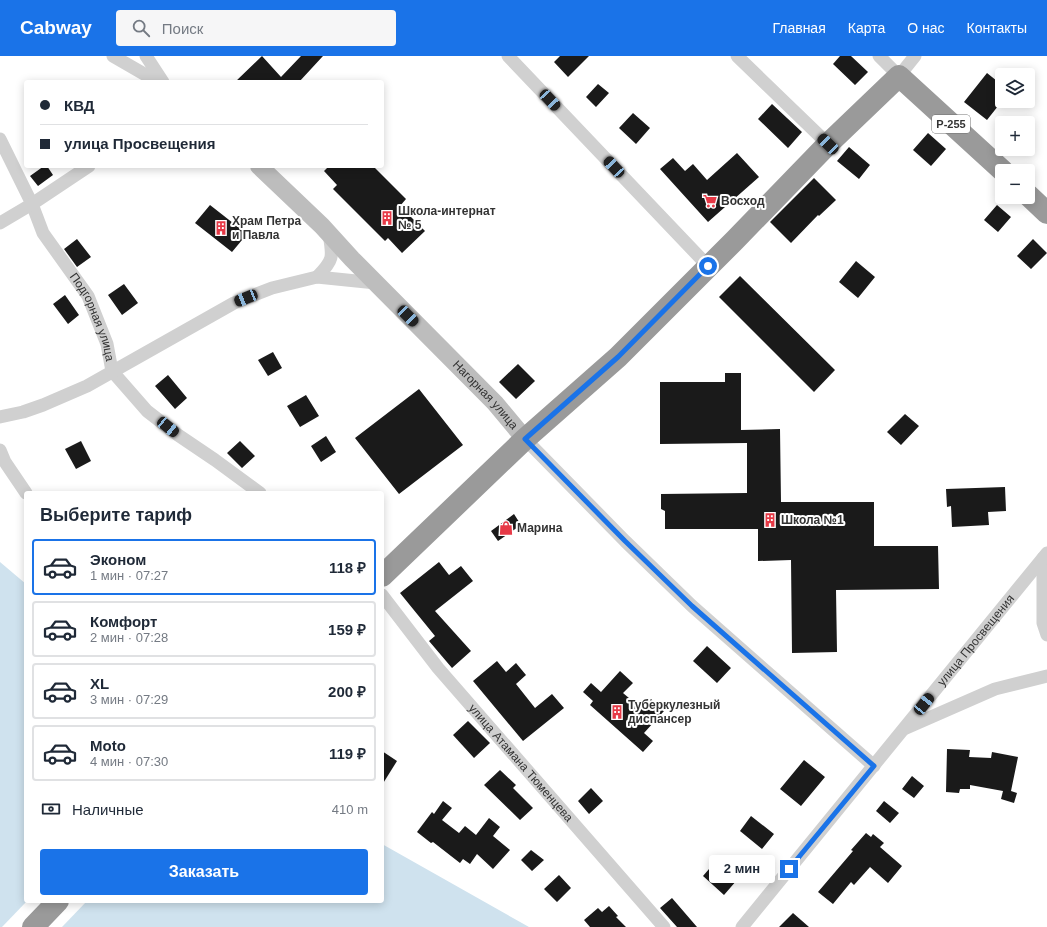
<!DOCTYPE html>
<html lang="ru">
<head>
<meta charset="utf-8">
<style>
  :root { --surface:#fff; --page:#f6f6f7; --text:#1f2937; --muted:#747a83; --line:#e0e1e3; --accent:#1a73e8 }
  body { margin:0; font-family:Arial,sans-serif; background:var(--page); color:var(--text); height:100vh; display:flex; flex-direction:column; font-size:15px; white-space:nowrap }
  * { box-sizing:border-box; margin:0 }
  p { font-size:13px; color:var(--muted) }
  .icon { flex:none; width:22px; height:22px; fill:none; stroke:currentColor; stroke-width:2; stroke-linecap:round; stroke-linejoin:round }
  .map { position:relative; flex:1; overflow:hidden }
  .drawer { position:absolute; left:24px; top:435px; width:360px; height:412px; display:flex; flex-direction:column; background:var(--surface); border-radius:4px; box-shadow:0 2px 10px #0003 }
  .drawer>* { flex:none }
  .top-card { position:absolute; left:24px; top:24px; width:360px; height:88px; border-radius:4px; box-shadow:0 2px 10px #0003; display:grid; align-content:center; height:88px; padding:0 16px; background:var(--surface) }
  .tools { position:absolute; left:995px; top:12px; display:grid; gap:8px }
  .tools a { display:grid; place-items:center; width:40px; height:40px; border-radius:4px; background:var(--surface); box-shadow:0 2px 10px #0003; font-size:20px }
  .end { position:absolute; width:18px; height:18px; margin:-9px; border:5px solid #1a73e8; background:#fff; box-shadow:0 0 0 2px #fff }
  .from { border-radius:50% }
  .bubble { position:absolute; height:28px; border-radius:4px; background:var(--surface); box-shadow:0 2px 10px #0003; font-size:13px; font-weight:800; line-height:28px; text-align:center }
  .car { position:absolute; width:12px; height:24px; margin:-12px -6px; border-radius:5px; box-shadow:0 0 3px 1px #0007; background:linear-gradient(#222 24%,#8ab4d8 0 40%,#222 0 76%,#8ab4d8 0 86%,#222 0) }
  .top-card b { display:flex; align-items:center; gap:14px; height:38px; font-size:15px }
  .top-card b+b { border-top:1px solid var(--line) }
  .top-card i { width:10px; height:10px; background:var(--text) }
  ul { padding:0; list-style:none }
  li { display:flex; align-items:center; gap:12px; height:56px; margin:0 8px 6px; padding:0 8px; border:2px solid var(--line); border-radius:4px }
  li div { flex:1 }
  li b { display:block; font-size:15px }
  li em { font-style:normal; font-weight:800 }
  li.selected { border-color:var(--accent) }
  li>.icon { width:36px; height:36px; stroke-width:1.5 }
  h2 { padding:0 16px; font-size:18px; line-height:48px }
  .pay { display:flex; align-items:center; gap:10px; height:44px; padding:0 16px; font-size:15px }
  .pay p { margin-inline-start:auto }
  .cta { display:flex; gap:8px; margin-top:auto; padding:8px 16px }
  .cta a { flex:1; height:46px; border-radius:4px; background:var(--accent); color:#fff; font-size:16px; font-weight:800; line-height:46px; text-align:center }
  header { display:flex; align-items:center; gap:24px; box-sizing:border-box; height:56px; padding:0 20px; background:var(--accent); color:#fff }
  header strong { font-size:19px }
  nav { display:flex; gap:22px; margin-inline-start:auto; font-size:14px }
  .search { width:280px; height:36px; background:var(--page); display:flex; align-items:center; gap:10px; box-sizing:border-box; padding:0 14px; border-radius:4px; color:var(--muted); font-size:15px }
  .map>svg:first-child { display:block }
</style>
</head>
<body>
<header>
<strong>Cabway</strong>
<div class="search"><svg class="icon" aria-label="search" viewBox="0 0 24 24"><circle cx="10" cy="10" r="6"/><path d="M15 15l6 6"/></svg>Поиск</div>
<nav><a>Главная</a><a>Карта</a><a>О нас</a><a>Контакты</a></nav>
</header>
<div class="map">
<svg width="1047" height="871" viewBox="0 0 1047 871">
  <rect width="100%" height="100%" fill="#fff"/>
  <path fill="#cfe2ee" d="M0 506 26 528V845H382V788L529 871H0Z"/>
  <path fill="#fff" d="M27 845H87L62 871H2Z"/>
  <path fill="#1a1a1a" d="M262 0 281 21 301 0H323L299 26H235Z
    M560 0H589L568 21 554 6Z
    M840 0H851L868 16 855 29 833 8Z
    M987 17 1002 29V45L987 64 964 46Z
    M598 28 609 37 596 51 586 41Z
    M772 48 802 76 788 92 758 63Z
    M633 57 650 72 636 88 619 72Z
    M928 77 946 93 931 110 913 94Z
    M849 91 870 109 859 123 837 105Z
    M737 97 759 121 708 166 660 113 673 102 685 115 693 108 707 124Z
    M44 110H47L53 119 38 130 30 120Z
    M329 110H373L406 143 400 150 425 175 402 197 388 182 385 185 333 133 337 129 324 115Z
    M814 122 836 144 819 160 818 159 791 187 770 166Z
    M210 149 247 178 232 196 195 167Z
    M997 149 1011 161 998 176 984 164Z
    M77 183 91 201 77 211 64 193Z
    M1033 183 1047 197 1031 213 1017 200Z
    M856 205 875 221 858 242 839 226Z
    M740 220 835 314 814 336 719 241Z
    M124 228 138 247 122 259 108 239Z
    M65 239 79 259 68 268 53 248Z
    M273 296 282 312 268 320 258 304Z
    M518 308 535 325 516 343 499 326Z
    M725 317H741V374L780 373 781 446H874V490H938L939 533 836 534 837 596 792 597 791 504 758 505V473H665V455L661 453V438L747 437V387L660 388V326H725Z
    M168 319 187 342 175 353 155 330Z
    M419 333 463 389 399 438 355 382Z
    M306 339 319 360 300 371 287 350Z
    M905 358 919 370 901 389 887 376Z
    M326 380 336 396 321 406 311 390Z
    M81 385 91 405 76 413 65 393Z
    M240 385 255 400 242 412 227 397Z
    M1005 431 1006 455 988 456 989 469 952 471 951 450 947 451 946 433Z
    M514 458 521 469 498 485 491 475Z
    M439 506 449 519 461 510 473 525 435 555 471 595 452 612 429 585 435 580 400 537Z
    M707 590 731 612 717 627 693 605Z
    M497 605 506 616 516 607 526 619 516 628 535 652 552 638 564 652 523 685 473 625Z
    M620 615 633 627 623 637 642 653 651 643 664 655 644 677 653 685 643 696 590 649 593 645 583 636 591 627 601 636Z
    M468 665 490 687 474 702 453 679Z
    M947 693 970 694 969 701 991 702 992 696 1018 701 1011 735 1017 737 1014 747 1001 743 1003 735 970 729V733H960L959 737 946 736Z
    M382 695 397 705 382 729Z
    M804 704 825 721 801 750 780 733Z
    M500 714 516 729 513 732 533 752 520 764 484 729Z
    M912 720 924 730 914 742 902 733Z
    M591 732 603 745 589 758 578 745Z
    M443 745 452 752 442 764 459 777 465 770 476 779 489 762 500 771 493 780 510 794 493 813 477 798 470 808 463 803 460 807 433 786 431 787 417 776 432 756 434 758Z
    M884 745 899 757 890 767 876 755Z
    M751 760 774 778 762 793 740 775Z
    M866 777 871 781 873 778 884 787 880 791 902 810 888 827 870 811 854 829 851 826 833 848 818 836 853 795 851 794Z
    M531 794 544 804 532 815 521 804Z
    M715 806 737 824 724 839 703 820Z
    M559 819 571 832 557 846 544 833Z
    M672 842 697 871H677L660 852Z
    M609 850 618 860 616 861 626 871H590L584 864 598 852 602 856Z
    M793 857 809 871H779Z"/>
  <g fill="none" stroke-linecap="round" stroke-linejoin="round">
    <g stroke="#d0d0d0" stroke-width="13">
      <path d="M113 0 158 26"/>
      <path d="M146 0 163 26"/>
      <path d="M508 0 708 210"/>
      <path d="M737 0 828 88"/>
      <path d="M879 0 899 20 915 0"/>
      <path id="s1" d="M0 83 32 148 43 177 88 240 107 288 112 315 147 355 178 379 215 404 260 437"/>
      <path d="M0 167 32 148 89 110"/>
      <path d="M317 221C334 204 333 201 329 178"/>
      <path d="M0 361 23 356 43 349 87 330 234 247 272 232 317 221 376 227"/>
      <path d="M525 383 625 485 692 550 874 710"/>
      <path d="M0 394 5 406 26 437"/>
      <path d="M1043 502V567L1047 579"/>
      <path id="s2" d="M382 539 438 612 664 871"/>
      <path d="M906 672 995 633 1047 620"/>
      <path id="s3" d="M742 871 1047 497"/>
    </g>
    <path stroke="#bdbdbd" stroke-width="18" id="s4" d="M259 110 322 170 352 203 495 347 525 383"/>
    <path stroke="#9a9a9a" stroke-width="22" d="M1028 139 1047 157
      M382 520 525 383 618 301 735 184 828 88 899 20 1003 115
      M33 871 58 845"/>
  </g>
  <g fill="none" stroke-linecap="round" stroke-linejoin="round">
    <path stroke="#1a73e8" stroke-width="5" d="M708 210 618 301 525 383 625 485 692 550 874 710 789 813"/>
  </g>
  <defs>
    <symbol id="supermarket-bare" viewBox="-9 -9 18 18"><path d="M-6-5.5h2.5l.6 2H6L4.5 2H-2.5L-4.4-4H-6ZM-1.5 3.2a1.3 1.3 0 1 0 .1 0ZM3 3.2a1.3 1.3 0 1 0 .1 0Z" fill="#e63946" stroke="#fff" stroke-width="2.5" paint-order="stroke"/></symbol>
    <symbol id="building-bare" viewBox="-9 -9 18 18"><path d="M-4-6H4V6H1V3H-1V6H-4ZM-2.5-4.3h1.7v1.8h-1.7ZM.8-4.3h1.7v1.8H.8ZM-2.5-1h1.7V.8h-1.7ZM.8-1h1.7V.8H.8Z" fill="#e63946" stroke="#fff" stroke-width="2.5" paint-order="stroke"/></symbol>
    <symbol id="shop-bare" viewBox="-9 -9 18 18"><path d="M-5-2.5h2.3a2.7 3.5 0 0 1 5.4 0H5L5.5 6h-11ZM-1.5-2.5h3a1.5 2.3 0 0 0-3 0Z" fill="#e63946" stroke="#fff" stroke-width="2.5" paint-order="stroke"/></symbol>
  </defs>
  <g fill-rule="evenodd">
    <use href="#supermarket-bare" x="700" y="135" width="20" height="20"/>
    <use href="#building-bare" x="377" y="152" width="20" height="20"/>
    <use href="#building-bare" x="211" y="162" width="20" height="20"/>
    <use href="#building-bare" x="760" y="454" width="20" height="20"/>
    <use href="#shop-bare" x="496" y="462" width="20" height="20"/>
    <use href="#building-bare" x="607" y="646" width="20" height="20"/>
  </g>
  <g text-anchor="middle" stroke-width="4" stroke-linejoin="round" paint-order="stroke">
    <rect fill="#fff" stroke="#707070" stroke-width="1" x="932" y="59" width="38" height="18" rx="3"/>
    <g font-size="11" font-weight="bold" fill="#333">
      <text x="951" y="72">Р-255</text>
    </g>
    <g font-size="12" font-weight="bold" fill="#333" stroke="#fff" text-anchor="start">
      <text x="721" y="149">Восход</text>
      <text x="398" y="159">Школа-интернат<tspan x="398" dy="14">№ 5</tspan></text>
      <text x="232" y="169">Храм Петра<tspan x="232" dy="14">и Павла</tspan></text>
      <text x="781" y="468">Школа №1</text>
      <text x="517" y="476">Марина</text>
      <text x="628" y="653">Туберкулезный<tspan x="628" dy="14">диспансер</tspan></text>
    </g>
    <g font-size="12" fill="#333" stroke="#fff">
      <text dy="4" stroke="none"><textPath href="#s1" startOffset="202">Подгорная улица</textPath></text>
      <text dy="4" stroke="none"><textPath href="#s4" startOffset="322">Нагорная улица</textPath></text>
      <text dy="4" stroke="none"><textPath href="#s3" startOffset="370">улица Просвещения</textPath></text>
      <text dy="4" stroke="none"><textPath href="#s2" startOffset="218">улица Атамана Тюменцева</textPath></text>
    </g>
  </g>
</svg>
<div class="tools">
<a><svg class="icon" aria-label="layers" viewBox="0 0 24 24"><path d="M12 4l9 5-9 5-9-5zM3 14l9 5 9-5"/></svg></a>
<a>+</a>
<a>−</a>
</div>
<i class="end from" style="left:708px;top:210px"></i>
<i class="end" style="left:789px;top:813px"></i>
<div class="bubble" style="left:709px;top:799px;width:66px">2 мин</div>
<i class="car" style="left:550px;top:44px;rotate:137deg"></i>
<i class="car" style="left:828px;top:88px;rotate:314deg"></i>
<i class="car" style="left:614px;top:111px;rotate:317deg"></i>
<i class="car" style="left:246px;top:242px;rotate:248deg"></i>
<i class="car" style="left:408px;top:260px;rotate:135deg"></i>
<i class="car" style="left:168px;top:371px;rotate:129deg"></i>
<i class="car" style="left:924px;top:648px;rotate:39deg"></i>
<div class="top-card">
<b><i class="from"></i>КВД</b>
<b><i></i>улица Просвещения</b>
</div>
<section class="drawer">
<h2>Выберите тариф</h2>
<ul>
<li class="selected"><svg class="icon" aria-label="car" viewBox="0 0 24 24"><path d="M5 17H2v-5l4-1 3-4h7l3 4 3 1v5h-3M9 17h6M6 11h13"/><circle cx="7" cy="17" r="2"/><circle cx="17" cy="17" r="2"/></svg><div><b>Эконом</b><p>1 мин · 07:27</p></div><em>118 ₽</em></li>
<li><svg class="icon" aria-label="car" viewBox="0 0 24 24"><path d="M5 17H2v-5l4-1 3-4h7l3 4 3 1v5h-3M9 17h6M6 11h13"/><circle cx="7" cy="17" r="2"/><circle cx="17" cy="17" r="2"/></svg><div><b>Комфорт</b><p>2 мин · 07:28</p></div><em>159 ₽</em></li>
<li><svg class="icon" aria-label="car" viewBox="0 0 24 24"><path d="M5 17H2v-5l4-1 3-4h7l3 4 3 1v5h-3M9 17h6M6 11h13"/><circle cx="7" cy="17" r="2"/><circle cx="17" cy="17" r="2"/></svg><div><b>XL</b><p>3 мин · 07:29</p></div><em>200 ₽</em></li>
<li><svg class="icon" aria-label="car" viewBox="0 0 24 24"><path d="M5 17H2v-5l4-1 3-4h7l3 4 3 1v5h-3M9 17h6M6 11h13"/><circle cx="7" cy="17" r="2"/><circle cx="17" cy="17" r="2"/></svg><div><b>Moto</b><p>4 мин · 07:30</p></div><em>119 ₽</em></li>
</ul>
<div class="pay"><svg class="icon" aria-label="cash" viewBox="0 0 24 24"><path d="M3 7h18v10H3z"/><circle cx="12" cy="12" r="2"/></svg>Наличные<p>410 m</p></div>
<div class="cta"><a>Заказать</a></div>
</section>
</div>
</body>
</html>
